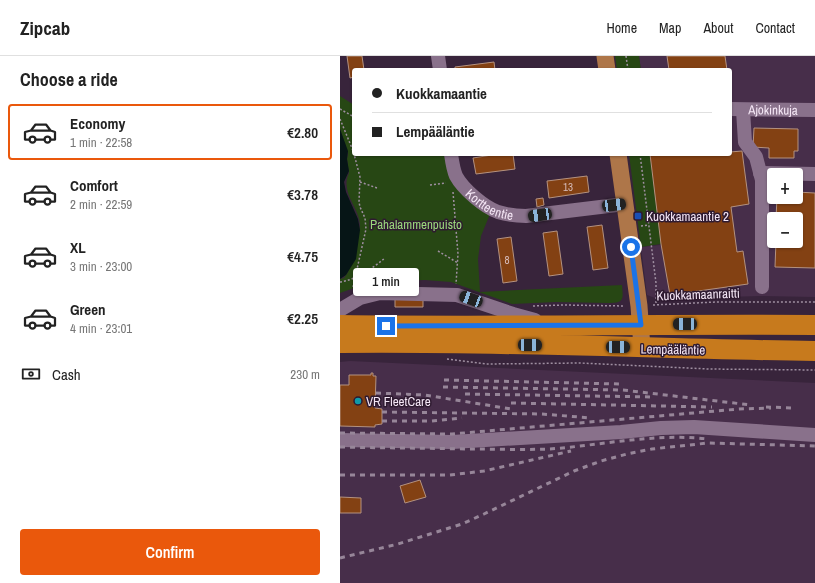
<!DOCTYPE html>
<html lang="en">
<head>
<meta charset="utf-8">
<style>
  :root { --surface:#fff; --page:#f2f2f2; --text:#222; --muted:#767676; --line:#e0e0e0; --accent:#ea580c }
  body { margin:0; font-family:"Archivo Narrow",sans-serif; background:var(--page); color:var(--text); height:100vh; display:flex; flex-direction:column; font-size:15px; white-space:nowrap }
  * { box-sizing:border-box; margin:0 }
  p { font-size:13px; color:var(--muted) }
  .icon { flex:none; width:22px; height:22px; fill:none; stroke:currentColor; stroke-width:2; stroke-linecap:round; stroke-linejoin:round }
  .map { position:relative; flex:1; overflow:hidden }
  .panel { display:flex; flex-direction:column; background:var(--surface); width:340px }
  .panel>* { flex:none }
  .top-card { position:absolute; left:12px; top:12px; width:380px; height:88px; border-radius:4px; box-shadow:0 1px 3px #0004; display:grid; align-content:center; height:88px; padding:0 20px; background:var(--surface) }
  .controls { position:absolute; left:427px; top:112px; display:grid; gap:8px }
  .controls a { display:grid; place-items:center; width:36px; height:36px; border-radius:4px; background:var(--surface); box-shadow:0 1px 3px #0004; font-size:20px }
  .end { position:absolute; width:18px; height:18px; margin:-9px; border:5px solid #1a73e8; background:#fff; box-shadow:0 0 0 2px #fff }
  .from { border-radius:50% }
  .bubble { position:absolute; height:28px; border-radius:4px; background:var(--surface); box-shadow:0 1px 3px #0004; font-size:13px; font-weight:600; line-height:28px; text-align:center }
  .car { position:absolute; width:12px; height:24px; margin:-12px -6px; border-radius:5px; box-shadow:0 0 3px 1px #0007; background:linear-gradient(#222 24%,#8ab4d8 0 40%,#222 0 76%,#8ab4d8 0 86%,#222 0) }
  .top-card b { display:flex; align-items:center; gap:14px; height:38px; font-size:15px }
  .top-card b+b { border-top:1px solid var(--line) }
  .top-card i { width:10px; height:10px; background:var(--text) }
  ul { padding:0; list-style:none }
  li { display:flex; align-items:center; gap:12px; height:56px; margin:0 8px 6px; padding:0 12px; border:2px solid transparent; border-radius:4px }
  li div { flex:1 }
  li b { display:block; font-size:15px }
  li em { font-style:normal; font-weight:600 }
  li.selected { border-color:var(--accent) }
  li>.icon { width:36px; height:36px; stroke-width:1.5 }
  h2 { padding:0 20px; font-size:18px; line-height:48px }
  .pay { display:flex; align-items:center; gap:10px; height:44px; padding:0 20px; font-size:15px }
  .pay p { margin-inline-start:auto }
  .cta { display:flex; gap:8px; margin-top:auto; padding:8px 20px }
  .cta a { flex:1; height:46px; border-radius:4px; background:var(--accent); color:#fff; font-size:16px; font-weight:600; line-height:46px; text-align:center }
  header { display:flex; align-items:center; gap:24px; box-sizing:border-box; height:56px; padding:0 20px; background:var(--surface); border-bottom:1px solid var(--line) }
  header strong { font-size:19px }
  nav { display:flex; gap:22px; margin-inline-start:auto; font-size:14px }
  main { display:flex; flex:1; min-height:0 }
  .map>svg:first-child { display:block }
</style>
</head>
<body>
<header>
<strong>Zipcab</strong>
<nav><a>Home</a><a>Map</a><a>About</a><a>Contact</a></nav>
</header>
<main>
<section class="panel">
<h2>Choose a ride</h2>
<ul>
<li class="selected"><svg class="icon" aria-label="car" viewBox="0 0 24 24"><path d="M5 17H2v-5l4-1 3-4h7l3 4 3 1v5h-3M9 17h6M6 11h13"/><circle cx="7" cy="17" r="2"/><circle cx="17" cy="17" r="2"/></svg><div><b>Economy</b><p>1 min · 22:58</p></div><em>€2.80</em></li>
<li><svg class="icon" aria-label="car" viewBox="0 0 24 24"><path d="M5 17H2v-5l4-1 3-4h7l3 4 3 1v5h-3M9 17h6M6 11h13"/><circle cx="7" cy="17" r="2"/><circle cx="17" cy="17" r="2"/></svg><div><b>Comfort</b><p>2 min · 22:59</p></div><em>€3.78</em></li>
<li><svg class="icon" aria-label="car" viewBox="0 0 24 24"><path d="M5 17H2v-5l4-1 3-4h7l3 4 3 1v5h-3M9 17h6M6 11h13"/><circle cx="7" cy="17" r="2"/><circle cx="17" cy="17" r="2"/></svg><div><b>XL</b><p>3 min · 23:00</p></div><em>€4.75</em></li>
<li><svg class="icon" aria-label="car" viewBox="0 0 24 24"><path d="M5 17H2v-5l4-1 3-4h7l3 4 3 1v5h-3M9 17h6M6 11h13"/><circle cx="7" cy="17" r="2"/><circle cx="17" cy="17" r="2"/></svg><div><b>Green</b><p>4 min · 23:01</p></div><em>€2.25</em></li>
</ul>
<div class="pay"><svg class="icon" aria-label="cash" viewBox="0 0 24 24"><path d="M3 7h18v10H3z"/><circle cx="12" cy="12" r="2"/></svg>Cash<p>230 m</p></div>
<div class="cta"><a>Confirm</a></div>
</section>
<div class="map">
<svg width="475" height="527" viewBox="0 0 475 527">
  <rect width="100%" height="100%" fill="#38243b"/>
  <path fill="#472e4a" fill-rule="evenodd" d="M299 0H475V241L420 240 318 243 307 239 301 191 321 189 310 98H390V14H301ZM434 119H456V141H434ZM434 163H456V185H434Z
    M10 305 475 327V527H0V306Z"/>
  <path fill="#274714" d="M275 0H299L301 14H277Z
    M0 40 14 49V98H107L150 158 141 180 138 203 140 236 282 229C283 242 285 247 270 247L216 246 172 248 111 226 85 224 31 226 0 237V223L4 222 8 216C10 206 20 177 20 168 18 150 0 136 9 117L7 103 8 98 0 73Z
    M289 98H310L321 188 301 191Z"/>
  <path fill="#061516" d="M0 73 8 95 7 103 9 115 4 126 6 136 18 163 20 174 16 203 6 219 0 223Z"/>
  <path fill="#834113" stroke="#b49280" d="M7 0H22L24 14H14V21L10 22Z
    M327 0H385L387 14H329Z
    M154 6 155 14H115V11Z
    M414 72 458 73V95H454V102H429V92L413 91Z
    M402 95 409 148 391 151 397 196 403 195 408 228 330 239 321 188 310 98H323V99L390 98V96Z
    M158 98H173L175 113 136 118 133 102Z
    M247 120 249 136 209 142 207 125Z
    M456 136 475 137V212L435 211 436 185H456V163H436L437 141H456Z
    M203 142 204 149 197 151 196 143Z
    M262 169 268 212 253 214 247 171Z
    M217 175 223 218 209 220 203 177Z
    M171 181 177 225 163 227 157 183Z
    M55 242H83V251H55Z
    M31 317H33V320H36L35 352 42 353V368L35 369V371L0 370V329H9V319H31Z
    M80 424 86 441 65 447 60 430Z
    M0 441 21 442V457H0Z"/>
  <g fill="none" stroke-linecap="round" stroke-linejoin="round">
    <path stroke="#9f8fa1" stroke-width="1.5" stroke-dasharray="2 2" stroke-linecap="butt" d="M286 0 288 14
      M0 53 14 61
      M0 63 14 97
      M300 98 316 227V249
      M20 126 37 132
      M90 129 106 127
      M113 136 118 198 116 228
      M301 170 309 169
      M98 195 118 207
      M0 226C16 224 33 212 45 202
      M13 231 26 173 25 162 20 151 19 146 20 121 14 98
      M313 249 376 246H475
      M193 250 224 249 285 250
      M107 303 146 308 240 307 369 313 475 314"/>
    <g stroke="#89718b" stroke-width="14">
      <path d="M98 0 100 14"/>
      <path id="s1" d="M390 53 475 54"/>
      <path d="M403 54 405 86 416 101 422 124V231"/>
      <path id="s2" d="M111 98C112 105 113 113 116 120 123 133 144 151 158 156 168 159 177 160 186 160L285 148"/>
      <path d="M420 117 475 118"/>
      <path d="M0 254 20 242 40 237 117 239 173 258 195 264"/>
      <path d="M0 384 112 386 281 376 321 372 354 371 475 379"/>
    </g>
    <path stroke="#ae7649" stroke-width="17" d="M265 0 267 14
      M278 98 299 250 302 292"/>
    <path stroke="#c77a1d" stroke-width="20" d="M0 269C158 271 317 268 475 269
      M0 287C158 285 317 293 475 295"/>
    <path stroke="#978699" stroke-width="3" stroke-dasharray="5 5" stroke-linecap="butt" d="M104 324 280 328
      M103 331 283 334 411 349
      M36 337 85 339 171 353
      M125 338 315 341
      M171 347 372 351
      M426 351 454 352
      M42 356 202 358 251 362
      M42 365H91L122 362
      M0 377 112 378 399 353 431 352
      M0 391C43 392 85 392 128 393 155 393 183 394 210 393 263 389 314 377 368 383
      M0 419H110L144 415 231 395
      M0 502 58 488 122 468 144 458 234 415 261 405 287 398 312 393 368 387 475 390"/>
  </g>
  <g fill="none" stroke-linecap="round" stroke-linejoin="round">
    <path stroke="#1a73e8" stroke-width="5" d="M46 270 301 269 291 191"/>
  </g>
  <rect fill="#1a4fb4" stroke="#2e1a30" stroke-width="1.5" x="294" y="156" width="8" height="8" rx="2"/>
  <circle fill="#0f9aa8" stroke="#2e1a30" stroke-width="1.5" cx="18" cy="345" r="4"/>
  <g text-anchor="middle" stroke-width="3" stroke-linejoin="round" paint-order="stroke">
    <g font-size="11" fill="#d8bdbc">
      <text x="228" y="135">13</text>
      <text x="167" y="208">8</text>
    </g>
    <g font-size="13" fill="#f4e6f5" stroke="#2e1a30">
      <text dy="5" stroke="none"><textPath href="#s1" startOffset="43">Ajokinkuja</textPath></text>
      <text dy="5" stroke="none"><textPath href="#s2" startOffset="68">Kortteentie</textPath></text>
      <text transform="translate(358 238) rotate(-2)" y="5">Kuokkamaanraitti</text>
      <text transform="translate(333 293) rotate(1)" y="5">Lempääläntie</text>
    </g>
    <g font-size="13" fill="#f4e6f5" stroke="#2e1a30" text-anchor="start">
      <text x="306" y="165">Kuokkamaantie 2</text>
      <text x="26" y="350">VR FleetCare</text>
    </g>
    <g font-size="13" fill="#9ad77c" stroke="#2e1a30">
      <text x="76" y="173">Pahalammenpuisto</text>
    </g>
  </g>
</svg>
<div class="controls">
<a>+</a>
<a>−</a>
</div>
<i class="end from" style="left:291px;top:191px"></i>
<i class="end" style="left:46px;top:270px"></i>
<div class="bubble" style="left:13px;top:212px;width:66px">1 min</div>
<i class="car" style="left:274px;top:149px;rotate:83deg"></i>
<i class="car" style="left:200px;top:159px;rotate:262deg"></i>
<i class="car" style="left:131px;top:243px;rotate:290deg"></i>
<i class="car" style="left:345px;top:268px;rotate:270deg"></i>
<i class="car" style="left:190px;top:289px;rotate:91deg"></i>
<i class="car" style="left:278px;top:291px;rotate:91deg"></i>
<div class="top-card">
<b><i class="from"></i>Kuokkamaantie</b>
<b><i></i>Lempääläntie</b>
</div>
</div>
</main>
</body>
</html>
